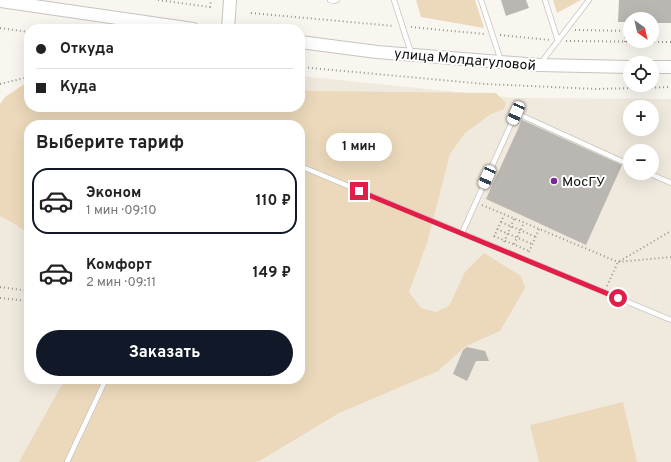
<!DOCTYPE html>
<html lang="ru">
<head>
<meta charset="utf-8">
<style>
  :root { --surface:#fff; --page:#f6f6f6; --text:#222; --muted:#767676; --line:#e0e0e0; --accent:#111827 }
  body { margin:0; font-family:Overpass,sans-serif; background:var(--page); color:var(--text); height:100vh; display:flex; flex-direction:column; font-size:15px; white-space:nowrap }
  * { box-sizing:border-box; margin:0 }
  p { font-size:13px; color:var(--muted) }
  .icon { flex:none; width:22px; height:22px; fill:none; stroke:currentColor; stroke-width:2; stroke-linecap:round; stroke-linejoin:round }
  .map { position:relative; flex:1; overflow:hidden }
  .sheet { position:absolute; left:24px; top:120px; width:281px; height:264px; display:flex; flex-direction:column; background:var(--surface); border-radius:16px; box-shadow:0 4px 16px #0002 }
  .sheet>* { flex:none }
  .banner { position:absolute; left:24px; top:24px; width:281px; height:88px; border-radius:16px; box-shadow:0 4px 16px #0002; display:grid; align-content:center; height:88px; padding:0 12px; background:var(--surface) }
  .needle { width:26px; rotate:146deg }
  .tools { position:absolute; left:623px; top:12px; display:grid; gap:8px }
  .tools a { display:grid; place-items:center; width:36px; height:36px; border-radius:50%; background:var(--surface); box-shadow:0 4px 16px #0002; font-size:20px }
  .end { position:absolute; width:18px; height:18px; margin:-9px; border:5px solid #e11d48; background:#fff; box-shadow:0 0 0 2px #fff }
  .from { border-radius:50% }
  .bubble { position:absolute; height:28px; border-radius:14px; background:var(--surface); box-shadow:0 4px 16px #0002; font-size:13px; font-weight:700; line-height:28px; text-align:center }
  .car { position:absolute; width:12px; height:24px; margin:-12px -6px; border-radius:5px; box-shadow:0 0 3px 1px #0007; background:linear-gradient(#fff 24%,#345 0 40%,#fff 0 76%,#345 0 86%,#fff 0) }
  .banner b { display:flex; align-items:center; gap:14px; height:38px; font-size:15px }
  .banner b+b { border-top:1px solid var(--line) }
  .banner i { width:10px; height:10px; background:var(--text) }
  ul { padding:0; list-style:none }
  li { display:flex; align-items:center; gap:12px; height:66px; margin:0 8px 6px; padding:0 4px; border:2px solid transparent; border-radius:16px }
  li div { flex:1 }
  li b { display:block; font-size:15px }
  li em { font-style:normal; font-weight:700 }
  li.active { border-color:var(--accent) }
  li>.icon { width:36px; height:36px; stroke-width:1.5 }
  h2 { padding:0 12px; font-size:18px; line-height:48px }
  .primary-button { display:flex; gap:8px; margin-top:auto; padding:8px 12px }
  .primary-button a { flex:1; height:46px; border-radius:24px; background:var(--accent); color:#fff; font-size:16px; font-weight:700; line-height:46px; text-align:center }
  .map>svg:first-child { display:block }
</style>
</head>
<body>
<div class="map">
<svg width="671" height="462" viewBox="0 0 671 462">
  <rect width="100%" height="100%" fill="#f9f6f0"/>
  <path fill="#f0e9dd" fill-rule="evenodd" d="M300 76 516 98 671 99V462H0V172L29 152V379H300ZM630 107H652V129H630ZM630 151H652V173H630Z"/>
  <path fill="#ecd9bb" d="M416 0H475L484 28 421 17Z
    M553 0H581L557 13Z
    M29 81V107H300V89L311 91 496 93 506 103 504 109 491 114 465 133 450 154 427 243 409 292 421 308 436 312 449 306 465 272 484 253 521 276 525 288 500 331 466 346 438 371 339 413 261 460 255 462H19L65 379H300V125H29V234L15 224 0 216V104L5 97Z
    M623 402 637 462H539L530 425Z"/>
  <path fill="#bab7b2" d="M501 0H526L529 8 506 16Z
    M619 0H671V23H652V19H630V22H618Z
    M522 120 622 165 586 245 486 199Z
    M467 347 485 351 489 361H476L467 381 453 374 463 350Z"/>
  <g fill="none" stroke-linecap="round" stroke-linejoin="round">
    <defs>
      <path id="service" d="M330 0 333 1 337 0
        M394 0 411 53
        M481 0 501 61
        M545 0 558 41
        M540 64 589 0
        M300 166 671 320
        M648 173 671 183
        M462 233 516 113 630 165
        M67 462 106 379"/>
      <path id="tertiary" d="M0 1 193 29
        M228 29 230 0
        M300 42 377 52 539 65 630 67
        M652 67H671"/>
    </defs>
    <use href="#service" stroke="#c7c4bf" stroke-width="6"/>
    <use href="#tertiary" stroke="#c7c4bf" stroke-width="14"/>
    <path stroke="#979490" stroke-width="2" stroke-dasharray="1 3" stroke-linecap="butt" d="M158 0 210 7 211 0
      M251 13 394 26
      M411 27 484 34
      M0 28 29 32
      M575 30 630 31
      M652 32H657
      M500 35 550 40
      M566 41 671 42
      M625 42V22
      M300 67 485 84 597 89 671 87
      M0 84 29 77
      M482 205 618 262 671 257
      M501 222 536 237
      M497 229 532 244
      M494 236 529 251
      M494 237 504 215
      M504 242 514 219
      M514 244 524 223
      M529 252 539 229
      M607 286 618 262 671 231
      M0 287 29 291
      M0 298 29 301"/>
    <use href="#service" stroke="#fff" stroke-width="4.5"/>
    <use href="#tertiary" stroke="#fff" stroke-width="12"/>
  </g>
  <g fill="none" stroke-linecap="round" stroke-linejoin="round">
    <path stroke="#e11d48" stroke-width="5" d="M359 191 618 298"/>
  </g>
  <circle fill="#7a2898" stroke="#fff" stroke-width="1.5" cx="554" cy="181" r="4"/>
  <g text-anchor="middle" stroke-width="4" stroke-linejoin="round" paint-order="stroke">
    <g font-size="14" fill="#0e0d0b" stroke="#fff">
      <text transform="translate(465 59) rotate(5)" y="5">улица Молдагуловой</text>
    </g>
    <g font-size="14" fill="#0e0d0b" stroke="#fff" text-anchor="start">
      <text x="562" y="186">МосГУ</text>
    </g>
  </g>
</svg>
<div class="tools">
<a><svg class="needle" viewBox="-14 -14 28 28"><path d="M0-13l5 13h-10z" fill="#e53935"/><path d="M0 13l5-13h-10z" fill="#767676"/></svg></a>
<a><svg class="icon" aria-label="locate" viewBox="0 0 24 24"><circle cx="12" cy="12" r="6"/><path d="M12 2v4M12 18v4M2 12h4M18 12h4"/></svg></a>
<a>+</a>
<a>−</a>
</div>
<i class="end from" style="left:618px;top:298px"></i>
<i class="end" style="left:359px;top:191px"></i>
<div class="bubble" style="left:326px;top:133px;width:66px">1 мин</div>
<i class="car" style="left:516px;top:113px;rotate:204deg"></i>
<i class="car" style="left:487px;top:177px;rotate:204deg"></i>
<div class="banner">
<b><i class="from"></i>Откуда</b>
<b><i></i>Куда</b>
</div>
<section class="sheet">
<h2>Выберите тариф</h2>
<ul>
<li class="active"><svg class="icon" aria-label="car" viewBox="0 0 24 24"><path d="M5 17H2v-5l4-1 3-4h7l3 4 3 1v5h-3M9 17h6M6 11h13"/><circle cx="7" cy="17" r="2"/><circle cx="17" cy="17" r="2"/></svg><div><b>Эконом</b><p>1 мин · 09:10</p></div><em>110 ₽</em></li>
<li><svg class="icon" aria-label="car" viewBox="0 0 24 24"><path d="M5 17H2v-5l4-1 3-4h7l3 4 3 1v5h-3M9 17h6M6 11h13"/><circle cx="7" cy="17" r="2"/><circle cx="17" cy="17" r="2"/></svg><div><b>Комфорт</b><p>2 мин · 09:11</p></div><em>149 ₽</em></li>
</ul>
<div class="primary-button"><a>Заказать</a></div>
</section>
</div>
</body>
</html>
